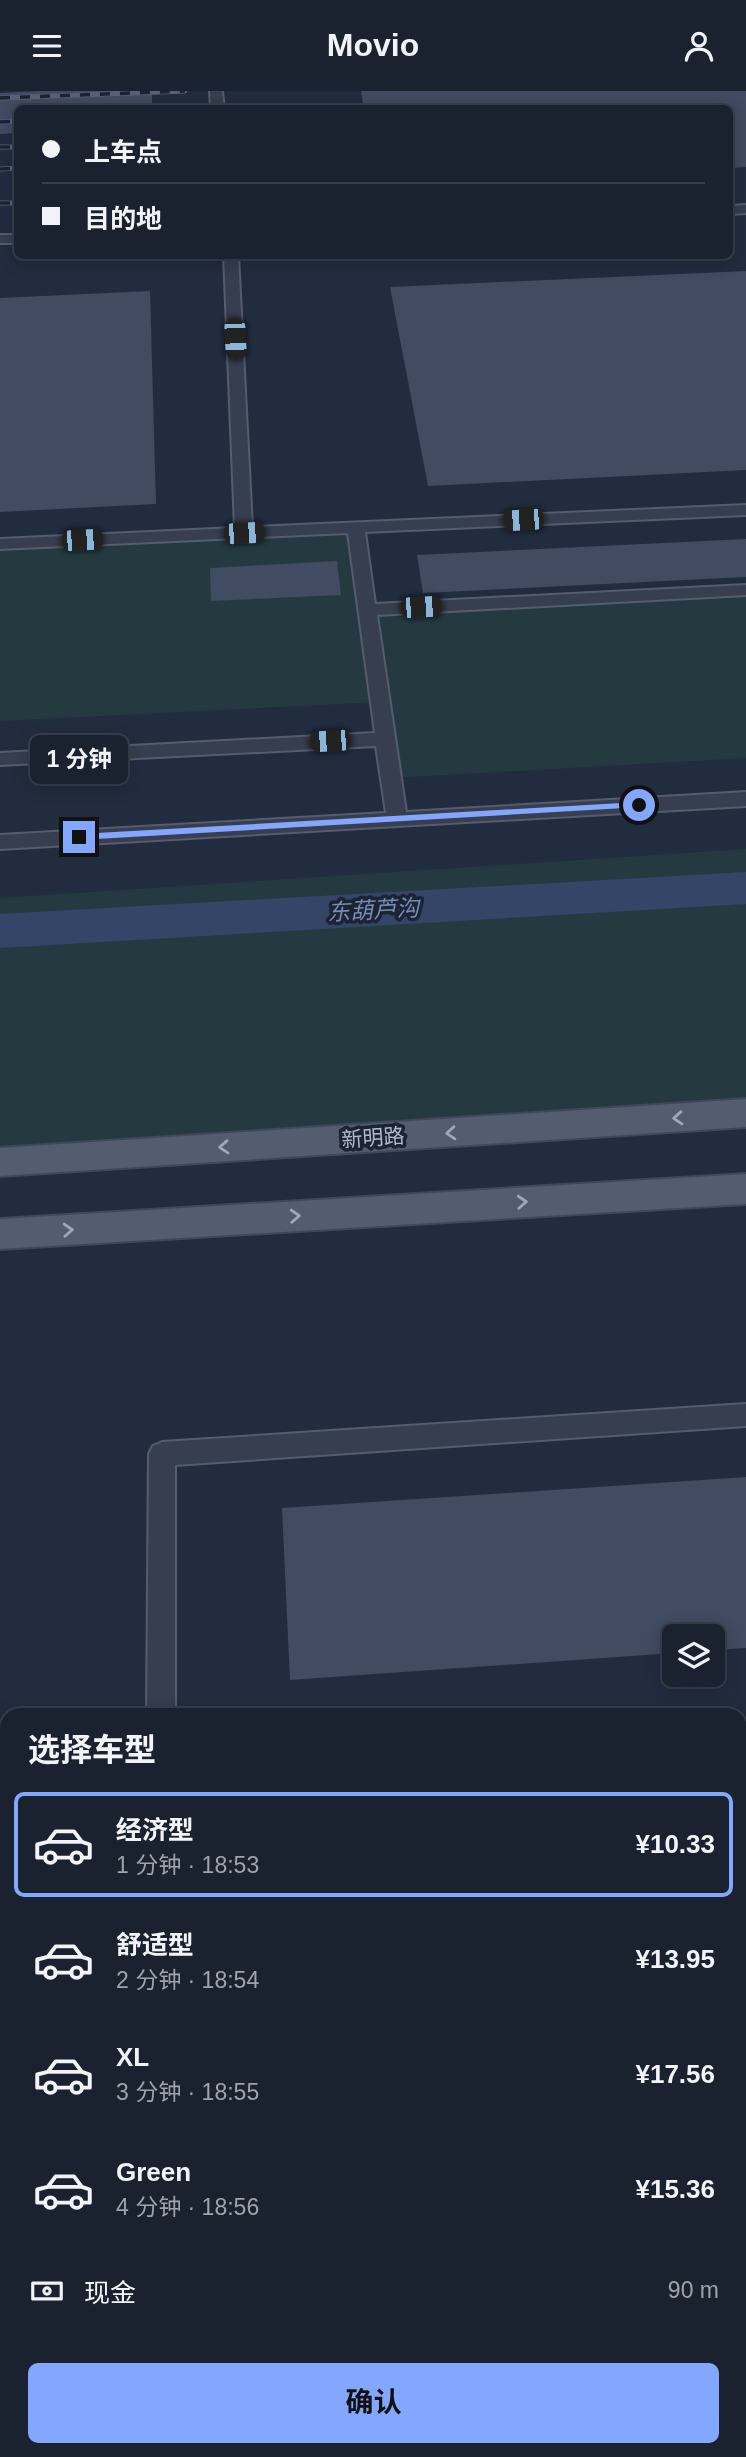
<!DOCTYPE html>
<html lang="zh">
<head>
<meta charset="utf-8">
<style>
  :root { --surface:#1a212f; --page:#232937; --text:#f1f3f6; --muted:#9fa3aa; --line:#383e4b; --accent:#83a6ff }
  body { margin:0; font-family:Arial,"Noto Sans SC",sans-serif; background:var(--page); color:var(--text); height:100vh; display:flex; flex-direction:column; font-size:26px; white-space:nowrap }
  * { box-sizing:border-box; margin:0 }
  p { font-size:23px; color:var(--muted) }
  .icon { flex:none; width:38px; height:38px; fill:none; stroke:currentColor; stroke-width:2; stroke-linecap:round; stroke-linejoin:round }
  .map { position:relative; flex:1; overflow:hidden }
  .drawer { position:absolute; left:0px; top:1617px; width:747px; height:749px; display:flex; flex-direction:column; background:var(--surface); border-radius:21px 21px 0 0; box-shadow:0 4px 18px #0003,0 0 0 2px var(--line) }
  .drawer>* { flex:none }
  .guide { position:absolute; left:14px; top:14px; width:719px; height:154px; border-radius:10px; box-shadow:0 4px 18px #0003,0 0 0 2px var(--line); display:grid; align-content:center; height:154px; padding:0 28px; background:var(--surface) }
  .controls { position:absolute; left:662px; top:1533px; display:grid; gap:14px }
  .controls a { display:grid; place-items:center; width:63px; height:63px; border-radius:10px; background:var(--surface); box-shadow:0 4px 18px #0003,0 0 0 2px var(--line); font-size:35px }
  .end { position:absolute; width:32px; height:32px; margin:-16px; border:9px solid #83a6ff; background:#111; box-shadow:0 0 0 4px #111 }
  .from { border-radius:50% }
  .bubble { position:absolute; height:49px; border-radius:10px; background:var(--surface); box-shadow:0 4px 18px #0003,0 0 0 2px var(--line); font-size:23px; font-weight:700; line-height:49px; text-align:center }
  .car { position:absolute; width:21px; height:42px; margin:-21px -10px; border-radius:9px; box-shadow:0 0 5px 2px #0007; background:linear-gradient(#222 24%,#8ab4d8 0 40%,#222 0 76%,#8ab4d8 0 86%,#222 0) }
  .guide b { display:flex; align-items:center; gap:24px; height:66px; font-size:26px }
  .guide b+b { border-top:2px solid var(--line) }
  .guide i { width:18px; height:18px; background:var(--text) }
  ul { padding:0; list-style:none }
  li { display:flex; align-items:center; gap:21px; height:105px; margin:0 14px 10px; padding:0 14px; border:4px solid transparent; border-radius:10px }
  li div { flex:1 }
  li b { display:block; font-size:26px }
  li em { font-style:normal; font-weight:700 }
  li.on { border-color:var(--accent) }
  li>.icon { width:63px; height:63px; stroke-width:1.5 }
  h2 { padding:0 28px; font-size:32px; line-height:84px }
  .pay { display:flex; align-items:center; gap:18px; height:77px; padding:0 28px; font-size:26px }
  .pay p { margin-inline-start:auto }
  .action { display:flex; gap:14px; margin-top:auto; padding:14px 28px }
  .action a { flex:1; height:80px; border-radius:10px; background:var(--accent); color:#111; font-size:28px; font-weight:700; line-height:80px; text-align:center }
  header { display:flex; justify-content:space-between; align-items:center; height:91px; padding:0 28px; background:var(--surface); font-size:32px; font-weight:700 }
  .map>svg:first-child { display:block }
</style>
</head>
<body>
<header><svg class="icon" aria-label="menu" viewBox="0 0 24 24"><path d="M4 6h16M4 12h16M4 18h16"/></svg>Movio<svg class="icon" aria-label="person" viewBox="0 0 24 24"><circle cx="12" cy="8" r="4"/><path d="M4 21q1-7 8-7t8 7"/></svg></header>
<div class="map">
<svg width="746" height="2366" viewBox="0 0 746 2366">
  <rect width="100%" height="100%" fill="#222c3f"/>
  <path fill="#243a40" d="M356 437 367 519 746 499V667L391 687 380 611 0 630V455Z
    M746 758V1022L0 1071V807Z"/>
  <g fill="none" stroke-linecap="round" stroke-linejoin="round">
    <path fill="#354567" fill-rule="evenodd" d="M746 781V813L0 857V823Z"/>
  </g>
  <path fill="#414b61" d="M41 0H152V18H18V42L0 43V2Z
    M361 0H746V76L730 77V18H364Z
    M746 180V379L428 395 390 196Z
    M150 200 156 413 0 421V207Z
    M746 448V486L423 502 417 464Z
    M337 470 341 504 211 510 210 477Z
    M746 1386V1557L712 1559V1545H674V1562L290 1589 282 1417Z
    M746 1756V2131L740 2132V1757Z
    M746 2247V2366H297V2359H740V2248Z"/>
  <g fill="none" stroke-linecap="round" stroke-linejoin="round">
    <defs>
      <path id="service" d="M210 0H222L224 18H211Z
        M746 114V122L730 123V115Z
        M0 144H18V152H0Z
        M224 164H238L252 436 746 414V424L365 441 375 513 746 494V504L377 524 406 721 746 701V715L0 758V744L386 722 376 655 0 674V662L375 642 348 442 0 458V448L235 437Z
        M746 1313V1335L175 1374V1624H147L149 1363 153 1355 162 1351Z
        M740 1692H746V1722H740Z
        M746 2208V2242L740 2243V2209Z
        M140 2359H176V2366H140Z"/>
      <path id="primary" d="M746 1008V1036L0 1085V1057Z
        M746 1083V1113L0 1158V1128Z"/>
    </defs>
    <use href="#service" stroke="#545c6d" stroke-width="4"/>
    <use href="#primary" stroke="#3f4758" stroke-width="4"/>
    <use href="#service" fill="#363e4f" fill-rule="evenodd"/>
    <use href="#primary" fill="#545d6f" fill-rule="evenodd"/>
    <defs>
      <path id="rail" d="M0 7 185 0
        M0 31 18 30
        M0 56H18
        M0 78 18 77
        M0 112H18"/>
    </defs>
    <use href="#rail" stroke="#586176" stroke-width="5"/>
    <use href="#rail" stroke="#1b2334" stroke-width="3.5" stroke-dasharray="10" stroke-linecap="butt"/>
  </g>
  <defs><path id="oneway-chevron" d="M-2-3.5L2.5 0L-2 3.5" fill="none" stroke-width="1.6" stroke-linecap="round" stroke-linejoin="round" transform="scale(1.75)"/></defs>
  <g stroke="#9fa7b8">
    <use href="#oneway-chevron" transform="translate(678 1027) rotate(176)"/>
    <use href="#oneway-chevron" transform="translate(451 1042) rotate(176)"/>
    <use href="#oneway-chevron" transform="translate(224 1056) rotate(176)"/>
    <use href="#oneway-chevron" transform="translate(522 1111) rotate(-3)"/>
    <use href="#oneway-chevron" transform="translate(295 1125) rotate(-3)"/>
    <use href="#oneway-chevron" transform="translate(68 1139) rotate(-3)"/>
  </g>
  <path fill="#83a6ff" d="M639 711 643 714 642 716 79 749 75 746 79 743Z"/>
  <g text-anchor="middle" stroke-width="7" stroke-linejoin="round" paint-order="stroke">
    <g font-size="21" fill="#b2b9ca" stroke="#1b2334">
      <text transform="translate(373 1047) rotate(-4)" y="7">新明路</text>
    </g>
    <g font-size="23" font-style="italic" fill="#788cb3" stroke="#1b2334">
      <text transform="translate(373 819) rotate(-3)" y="8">东葫芦沟</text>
    </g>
  </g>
</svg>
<div class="controls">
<a><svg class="icon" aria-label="layers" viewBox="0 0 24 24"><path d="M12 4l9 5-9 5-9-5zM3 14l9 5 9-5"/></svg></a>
</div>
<i class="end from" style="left:639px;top:714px"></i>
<i class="end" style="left:79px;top:746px"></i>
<div class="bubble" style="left:30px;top:644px;width:98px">1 分钟</div>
<i class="car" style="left:235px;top:248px;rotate:177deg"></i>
<i class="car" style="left:523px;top:429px;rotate:267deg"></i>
<i class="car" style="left:244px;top:442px;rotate:87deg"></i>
<i class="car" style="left:82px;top:449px;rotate:87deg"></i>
<i class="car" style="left:421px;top:516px;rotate:87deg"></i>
<i class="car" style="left:330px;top:650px;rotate:267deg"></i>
<div class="guide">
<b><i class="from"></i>上车点</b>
<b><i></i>目的地</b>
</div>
<section class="drawer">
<h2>选择车型</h2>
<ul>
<li class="on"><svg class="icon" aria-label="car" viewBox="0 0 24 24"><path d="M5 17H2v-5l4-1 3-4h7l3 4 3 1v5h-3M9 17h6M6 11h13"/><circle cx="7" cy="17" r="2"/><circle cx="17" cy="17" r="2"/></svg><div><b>经济型</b><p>1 分钟 · 18:53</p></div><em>¥10.33</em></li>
<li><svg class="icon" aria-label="car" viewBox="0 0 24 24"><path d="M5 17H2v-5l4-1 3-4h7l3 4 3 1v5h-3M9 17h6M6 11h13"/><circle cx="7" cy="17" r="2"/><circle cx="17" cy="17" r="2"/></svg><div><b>舒适型</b><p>2 分钟 · 18:54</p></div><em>¥13.95</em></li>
<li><svg class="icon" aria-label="car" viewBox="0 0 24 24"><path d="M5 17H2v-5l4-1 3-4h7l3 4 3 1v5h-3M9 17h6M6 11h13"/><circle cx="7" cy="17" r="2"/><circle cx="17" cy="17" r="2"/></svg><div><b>XL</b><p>3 分钟 · 18:55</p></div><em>¥17.56</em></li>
<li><svg class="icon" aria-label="car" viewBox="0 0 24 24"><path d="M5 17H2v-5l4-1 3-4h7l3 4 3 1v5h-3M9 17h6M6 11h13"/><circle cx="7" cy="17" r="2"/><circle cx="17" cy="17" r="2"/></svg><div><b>Green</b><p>4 分钟 · 18:56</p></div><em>¥15.36</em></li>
</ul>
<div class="pay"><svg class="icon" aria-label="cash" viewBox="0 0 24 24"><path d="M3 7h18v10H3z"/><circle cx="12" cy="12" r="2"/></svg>现金<p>90 m</p></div>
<div class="action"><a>确认</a></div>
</section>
</div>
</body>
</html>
